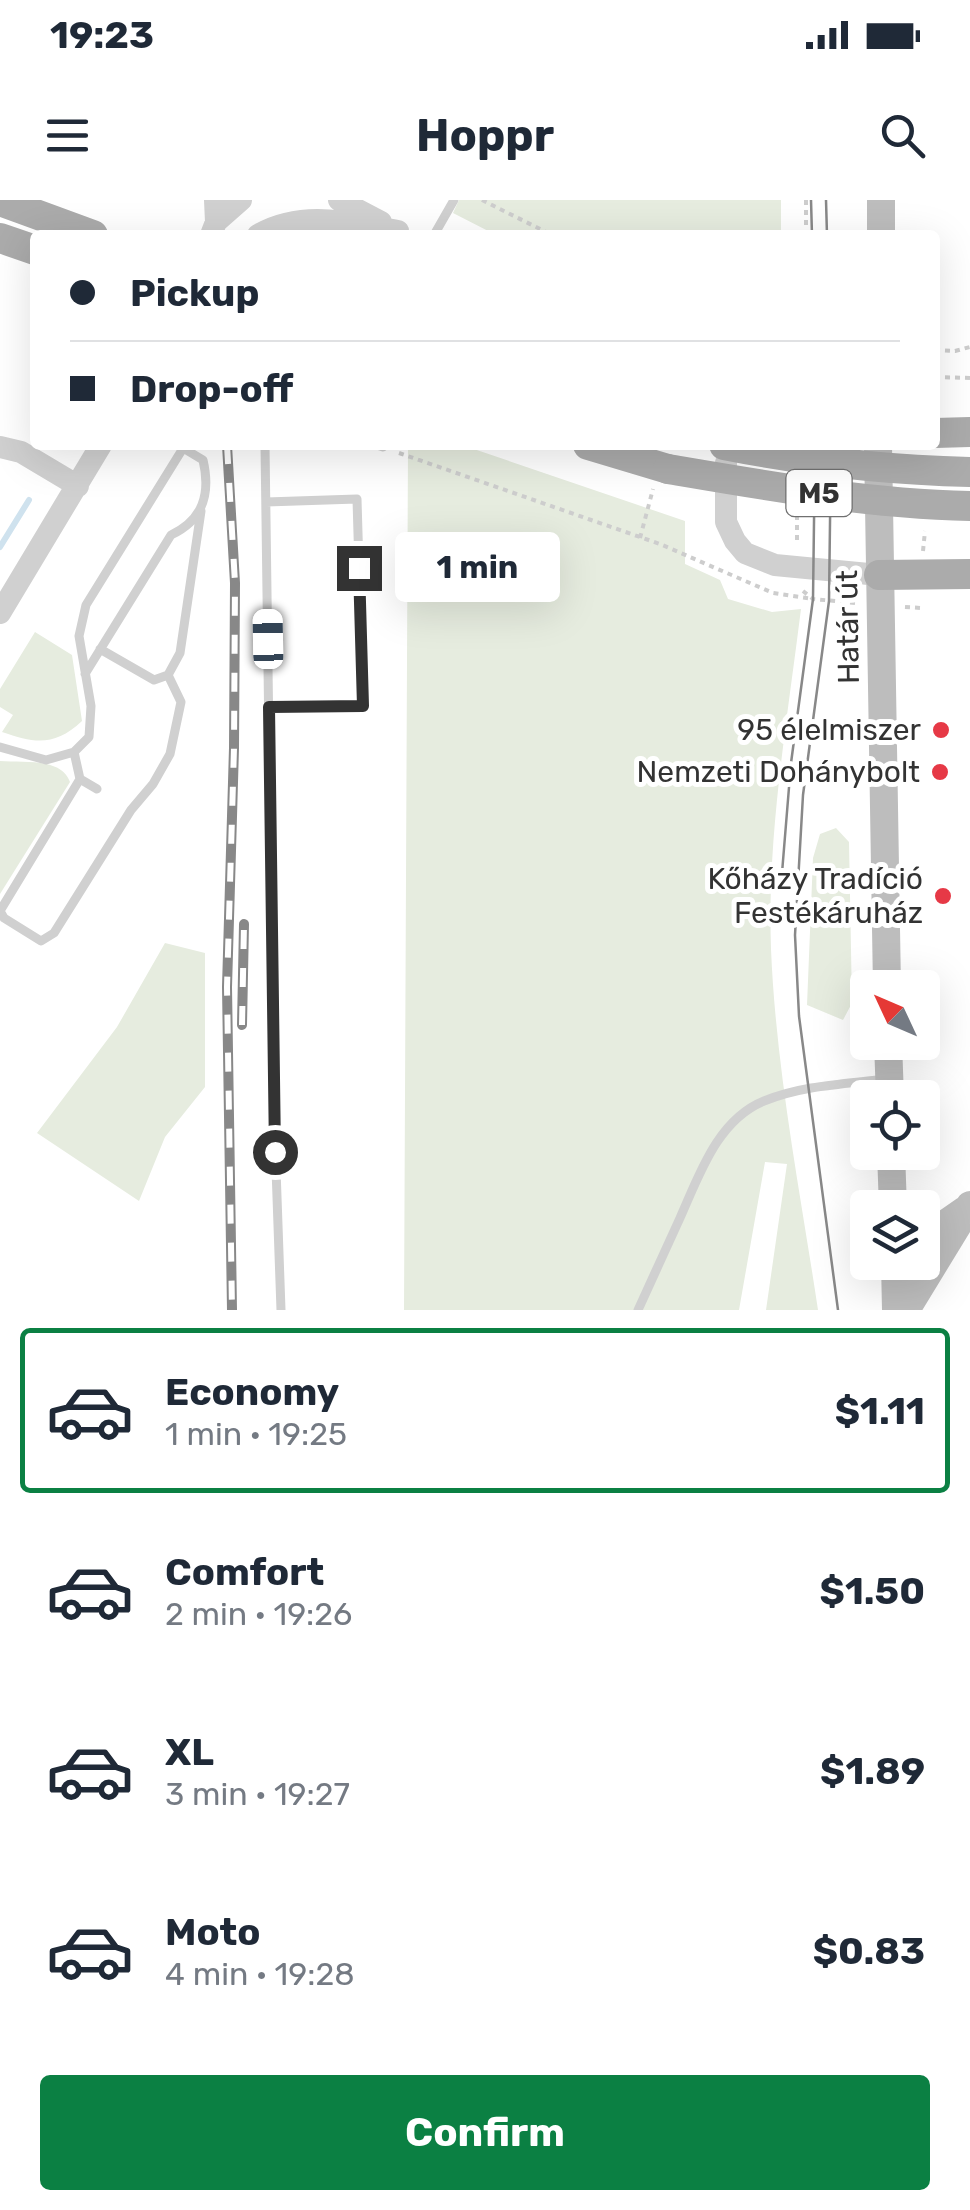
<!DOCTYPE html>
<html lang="en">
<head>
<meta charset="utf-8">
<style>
  :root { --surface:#fff; --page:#f2f2f3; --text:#1f2937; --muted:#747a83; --line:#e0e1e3; --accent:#0b8043 }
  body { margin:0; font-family:Rubik,sans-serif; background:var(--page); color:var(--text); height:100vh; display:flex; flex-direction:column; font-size:38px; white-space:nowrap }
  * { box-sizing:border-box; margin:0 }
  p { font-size:32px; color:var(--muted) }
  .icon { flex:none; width:55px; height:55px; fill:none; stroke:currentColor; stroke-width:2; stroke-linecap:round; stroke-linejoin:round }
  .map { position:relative; height:1110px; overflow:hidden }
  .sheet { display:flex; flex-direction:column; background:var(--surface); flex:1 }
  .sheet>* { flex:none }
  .banner { position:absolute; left:30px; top:30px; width:910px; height:220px; border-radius:10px; box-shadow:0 10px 40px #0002; display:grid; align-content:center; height:220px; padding:0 40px; background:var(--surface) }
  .needle { width:65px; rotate:314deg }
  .controls { position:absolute; left:850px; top:770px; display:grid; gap:20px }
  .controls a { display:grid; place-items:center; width:90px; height:90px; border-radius:10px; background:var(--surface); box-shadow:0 10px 40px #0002; font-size:50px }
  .end { position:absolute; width:45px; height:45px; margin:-22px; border:12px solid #333; background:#fff; box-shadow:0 0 0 5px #fff }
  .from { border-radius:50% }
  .bubble { position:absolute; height:70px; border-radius:10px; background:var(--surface); box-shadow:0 10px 40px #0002; font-size:32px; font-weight:700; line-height:70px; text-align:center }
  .car { position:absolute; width:30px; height:60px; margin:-30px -15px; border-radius:12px; box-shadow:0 0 8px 2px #0007; background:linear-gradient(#fff 24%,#345 0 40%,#fff 0 76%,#345 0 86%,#fff 0) }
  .banner b { display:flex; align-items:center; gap:35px; height:95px; font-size:38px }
  .banner b+b { border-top:2px solid var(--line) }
  .banner i { width:25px; height:25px; background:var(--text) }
  ul { padding:18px 0 0; list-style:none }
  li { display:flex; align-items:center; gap:30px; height:165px; margin:0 20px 15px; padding:0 20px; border:5px solid transparent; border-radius:10px }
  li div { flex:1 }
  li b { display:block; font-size:38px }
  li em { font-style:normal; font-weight:700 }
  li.selected { border-color:var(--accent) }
  li>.icon { width:90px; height:90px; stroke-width:1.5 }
  .primary-button { display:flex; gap:20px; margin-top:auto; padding:20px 40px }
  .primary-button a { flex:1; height:115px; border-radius:10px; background:var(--accent); color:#fff; font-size:40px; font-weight:700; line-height:115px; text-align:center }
  .status { display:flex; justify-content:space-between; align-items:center; height:70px; padding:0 50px; background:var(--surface); direction:ltr }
  .status svg { height:28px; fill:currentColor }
  header { display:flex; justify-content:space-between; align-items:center; height:130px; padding:0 40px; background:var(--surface); font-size:45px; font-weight:700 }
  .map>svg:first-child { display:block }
</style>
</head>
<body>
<div class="status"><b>19:23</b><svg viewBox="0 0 49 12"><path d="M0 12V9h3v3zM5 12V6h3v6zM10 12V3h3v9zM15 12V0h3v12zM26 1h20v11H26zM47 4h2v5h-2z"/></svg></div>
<header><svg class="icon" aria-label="menu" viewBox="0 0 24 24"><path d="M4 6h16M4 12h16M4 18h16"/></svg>Hoppr<svg class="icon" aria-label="search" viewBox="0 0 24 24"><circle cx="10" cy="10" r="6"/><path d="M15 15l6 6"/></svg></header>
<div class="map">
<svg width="970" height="1110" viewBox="0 0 970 1110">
  <rect width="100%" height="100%" fill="#fff"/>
  <path fill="#e6ecdf" d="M459 0H781V35H496L453 13Z
    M408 245H462L685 321V364L720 380 728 399 772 412 801 409C787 522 767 635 771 749 776 870 800 990 818 1110H766L787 964 765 962 739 1110H404Z
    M35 432 72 455 82 521C55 546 36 544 2 532L13 515 0 507V489Z
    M0 561C23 563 61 557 70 582L0 694Z
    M836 628 849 642 852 803 843 820 807 805 813 658 820 634Z
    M165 743 205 753V887L165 937 139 1001 37 933 117 827Z"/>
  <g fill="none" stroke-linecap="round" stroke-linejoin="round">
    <path stroke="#cfe2ee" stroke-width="6" d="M0 347 29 300"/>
    <path stroke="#cdcdcd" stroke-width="4" stroke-dasharray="5 5" stroke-linecap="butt" d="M482 0 552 35
      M806 35V0
      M935 150 955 151 970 147
      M935 177 970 178
      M399 253 660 344 773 393 813 399
      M797 315V345
      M640 338 653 289
      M923 351 925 331
      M803 391 813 399 856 403
      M905 407 922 408"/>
    <path stroke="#d0d0d0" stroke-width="9" d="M434 35 454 0
      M265 245 274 912 281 1110
      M377 245 383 247
      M266 302 357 299 363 506 269 507
      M100 449 154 480 168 475 180 453 201 311
      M85 474 171 335C203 320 211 294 203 260L183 248
      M0 547 46 560 74 552 89 537 91 506 79 436 86 405 185 245
      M74 552 80 579 97 589
      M80 579 0 711 4 718 41 741 54 733 131 610 153 584 170 554 181 502 168 475
      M638 1110C652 1079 666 1049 680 1018 699 976 717 920 764 901 803 885 846 884 886 879"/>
    <path stroke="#d0d0d0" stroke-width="22" d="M339 0 381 22
      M216 22 241 0
      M211 35 216 22 215 0
      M258 35C303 9 350 23 398 31
      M0 247 21 252 78 286
      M726 263V322L735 341 745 353 775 365 879 375
      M0 413 101 245"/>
    <path stroke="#bdbdbd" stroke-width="28" d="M881 35V0
      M878 245 887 788
      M888 842 890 898
      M891 952 893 1008
      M922 1027 942 1026 965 1010
      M895 1062 896 1110
      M906 1110 970 1005"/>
    <path stroke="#ababab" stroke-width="30" d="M0 1 93 35
      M0 38 35 50
      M935 233 970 232
      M588 245 668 269
      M879 375 970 374"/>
    <path stroke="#888" stroke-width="2.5" d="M811 0 812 35
      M826 0 827 35
      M831 245 829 401 803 595 795 735 799 816 838 1110
      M782 673 791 563 813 399 815 245"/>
    <defs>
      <path id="rail" d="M227 245 235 383 234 548 227 787 232 1110
        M242 825 244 724"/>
    </defs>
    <use href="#rail" stroke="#888" stroke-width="10"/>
    <use href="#rail" stroke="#fff" stroke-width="6" stroke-dasharray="19" stroke-linecap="butt"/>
    <path stroke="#ababab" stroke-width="30" d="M724 245C805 261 888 270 970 272
      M668 269C768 286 869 304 970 306"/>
  </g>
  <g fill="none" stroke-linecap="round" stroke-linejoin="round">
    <path stroke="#333" stroke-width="12" d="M275 952 269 507 363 506 359 368"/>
  </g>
  <g fill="#e63946" stroke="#fff" stroke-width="4">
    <circle cx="941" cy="530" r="10"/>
    <circle cx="940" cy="572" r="10"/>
    <circle cx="943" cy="696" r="10"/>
  </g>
  <g text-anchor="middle" stroke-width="10" stroke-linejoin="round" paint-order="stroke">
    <rect fill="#fff" stroke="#707070" stroke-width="2.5" x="786.5" y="270" width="65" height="46" rx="8"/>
    <g font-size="28" font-weight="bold" fill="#333">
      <text x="819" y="303">M5</text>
    </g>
    <g font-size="30" fill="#333" stroke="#fff">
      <text transform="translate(848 427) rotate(-91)" y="10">Határ út</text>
    </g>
    <g font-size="30" fill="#333" stroke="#fff" text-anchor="end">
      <text x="921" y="540">95 élelmiszer</text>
      <text x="920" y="582">Nemzeti Dohánybolt</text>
      <text x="923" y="689">Kőházy Tradíció<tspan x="923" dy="34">Festékáruház</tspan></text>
    </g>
  </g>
</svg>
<div class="controls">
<a><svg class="needle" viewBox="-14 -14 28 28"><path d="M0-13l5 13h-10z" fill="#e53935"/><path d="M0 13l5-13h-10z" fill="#747a83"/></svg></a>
<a><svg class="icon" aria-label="locate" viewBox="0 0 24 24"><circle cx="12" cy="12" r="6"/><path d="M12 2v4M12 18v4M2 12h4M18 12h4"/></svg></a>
<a><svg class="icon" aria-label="layers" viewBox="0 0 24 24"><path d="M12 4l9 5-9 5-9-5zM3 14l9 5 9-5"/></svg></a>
</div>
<i class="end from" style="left:275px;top:952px"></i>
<i class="end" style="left:359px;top:368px"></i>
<div class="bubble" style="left:395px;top:332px;width:165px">1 min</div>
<i class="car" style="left:268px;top:439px;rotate:359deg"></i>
<div class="banner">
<b><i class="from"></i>Pickup</b>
<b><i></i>Drop-off</b>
</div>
</div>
<section class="sheet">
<ul>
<li class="selected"><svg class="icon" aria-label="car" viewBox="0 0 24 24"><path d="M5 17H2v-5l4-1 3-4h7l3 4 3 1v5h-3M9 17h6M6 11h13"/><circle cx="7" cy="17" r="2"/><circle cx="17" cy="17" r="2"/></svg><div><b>Economy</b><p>1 min · 19:25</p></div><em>$1.11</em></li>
<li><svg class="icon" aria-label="car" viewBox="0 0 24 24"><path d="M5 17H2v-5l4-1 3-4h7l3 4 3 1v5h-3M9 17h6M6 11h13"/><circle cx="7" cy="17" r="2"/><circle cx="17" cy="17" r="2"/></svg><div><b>Comfort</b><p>2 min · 19:26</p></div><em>$1.50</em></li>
<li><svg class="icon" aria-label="car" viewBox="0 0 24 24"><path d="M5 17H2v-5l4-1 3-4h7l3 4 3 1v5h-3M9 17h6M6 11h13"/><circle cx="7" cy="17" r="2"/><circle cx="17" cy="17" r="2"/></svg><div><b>XL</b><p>3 min · 19:27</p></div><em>$1.89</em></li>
<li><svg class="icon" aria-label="car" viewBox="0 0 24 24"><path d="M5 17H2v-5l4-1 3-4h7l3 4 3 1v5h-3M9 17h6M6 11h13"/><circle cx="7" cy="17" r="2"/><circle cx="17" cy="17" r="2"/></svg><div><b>Moto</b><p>4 min · 19:28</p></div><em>$0.83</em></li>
</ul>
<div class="primary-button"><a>Confirm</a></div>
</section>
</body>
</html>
